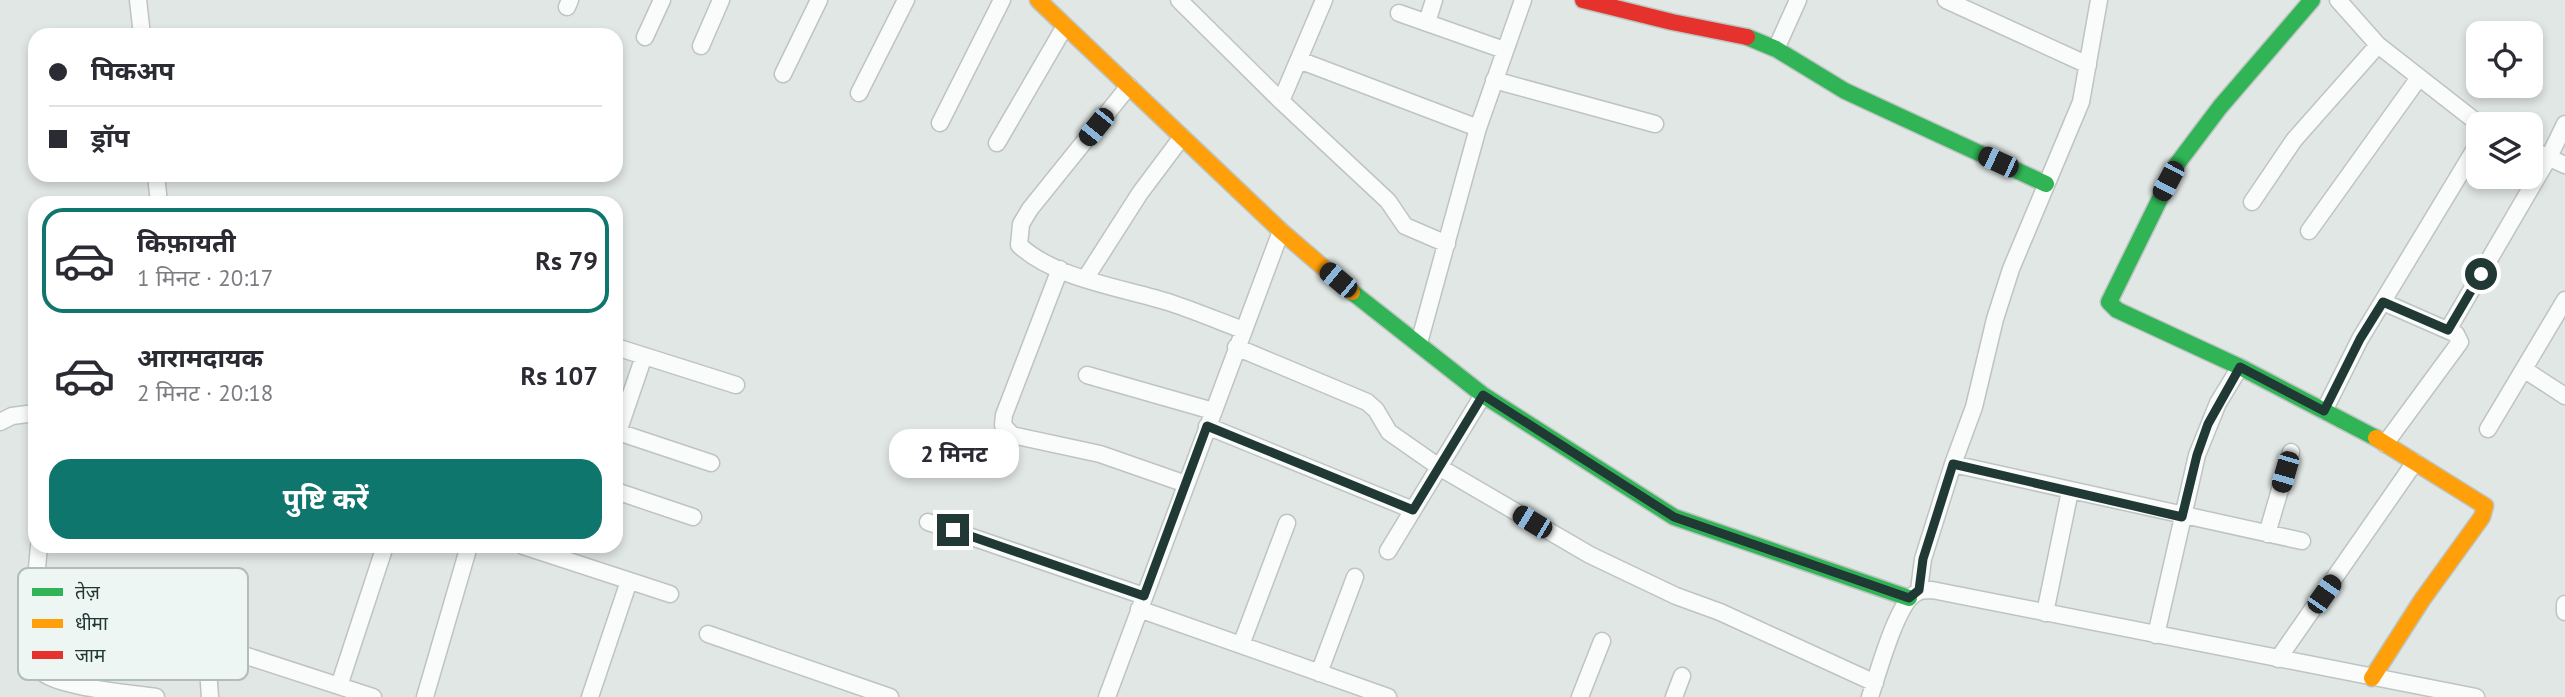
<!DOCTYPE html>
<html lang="hi">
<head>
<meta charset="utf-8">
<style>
  :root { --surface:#fff; --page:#f2f2f3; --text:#2b2b33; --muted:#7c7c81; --line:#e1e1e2; --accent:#0f766e }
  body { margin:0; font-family:"PT Sans","Noto Sans Devanagari",sans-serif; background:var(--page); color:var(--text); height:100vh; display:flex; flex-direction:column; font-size:26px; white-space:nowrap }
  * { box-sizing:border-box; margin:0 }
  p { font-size:23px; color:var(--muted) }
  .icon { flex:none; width:38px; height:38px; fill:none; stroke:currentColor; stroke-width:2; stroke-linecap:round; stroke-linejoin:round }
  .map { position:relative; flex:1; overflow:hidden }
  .sheet { position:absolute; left:28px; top:196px; width:595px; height:357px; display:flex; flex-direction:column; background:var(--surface); border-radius:21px; box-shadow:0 4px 10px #0003 }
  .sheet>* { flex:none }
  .hud { position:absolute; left:28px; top:28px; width:595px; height:154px; border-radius:21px; box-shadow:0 4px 10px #0003; display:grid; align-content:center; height:154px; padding:0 21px; background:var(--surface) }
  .buttons { position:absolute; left:2466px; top:21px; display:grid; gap:14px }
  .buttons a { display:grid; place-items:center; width:77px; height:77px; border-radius:14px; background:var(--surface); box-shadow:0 4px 10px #0003; font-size:35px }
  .end { position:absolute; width:32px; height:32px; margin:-16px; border:9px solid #203934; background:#fff; box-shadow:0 0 0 4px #fff }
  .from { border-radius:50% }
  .bubble { position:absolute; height:49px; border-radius:21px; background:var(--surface); box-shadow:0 4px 10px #0003; font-size:23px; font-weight:700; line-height:49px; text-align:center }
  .car { position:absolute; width:21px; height:42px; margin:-21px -10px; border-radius:9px; box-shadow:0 0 5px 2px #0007; background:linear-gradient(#222 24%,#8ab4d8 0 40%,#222 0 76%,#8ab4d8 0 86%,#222 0) }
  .hud b { display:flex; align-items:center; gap:24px; height:66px; font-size:26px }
  .hud b+b { border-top:2px solid var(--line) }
  .hud i { width:18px; height:18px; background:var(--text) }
  ul { padding:12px 0 0; list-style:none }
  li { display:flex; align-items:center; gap:21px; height:105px; margin:0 14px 10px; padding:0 7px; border:4px solid transparent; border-radius:21px }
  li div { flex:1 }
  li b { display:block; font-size:26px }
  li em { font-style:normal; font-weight:700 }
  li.on { border-color:var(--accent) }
  li>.icon { width:63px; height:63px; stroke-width:1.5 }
  .cta { display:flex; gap:14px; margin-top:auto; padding:14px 21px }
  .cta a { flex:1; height:80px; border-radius:21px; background:var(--accent); color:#fff; font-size:28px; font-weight:700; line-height:80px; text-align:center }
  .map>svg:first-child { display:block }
</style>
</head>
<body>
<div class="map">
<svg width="2565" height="697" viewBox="0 0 2565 697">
  <rect width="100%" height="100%" fill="#e1e7e4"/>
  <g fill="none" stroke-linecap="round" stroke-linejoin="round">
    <defs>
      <path id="street" d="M138 0 142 35
        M1179 0 1281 101 1388 201 1405 226 1447 244
        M1946 0 2088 65
        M2338 0 2378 45 2479 124
        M567 7 570 0
        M1399 13 1504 50
        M1427 22 1434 0
        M645 37 662 0
        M701 46 721 0
        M1776 49 1798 0
        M1299 60 1478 128
        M783 74 819 0
        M1494 80 1655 124
        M1129 86 1030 209 1021 224 1019 245C1055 279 1124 288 1171 303 1195 311 1219 321 1243 330
        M859 93 906 0
        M1281 101 1324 0
        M940 123 1002 0
        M997 143 1065 26
        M2530 149 2565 165
        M156 175 159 203
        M2252 202 2294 140 2378 45
        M2309 231 2418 79
        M1060 269 1004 415 1003 425 1012 435 1100 454 1186 484
        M1085 279 1140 193 1182 137
        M2383 302 2456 334 2460 342 2385 444
        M2448 330 2549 157 2565 124
        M1419 343 1478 128 1523 0
        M616 347 736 385
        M1236 347 1367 402 1376 410 1389 432 1439 467 1590 555 1676 596 1720 612 1875 683
        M2525 370 2565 396
        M1087 375 1213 411
        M2324 411 2360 339 2478 144
        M0 422 12 416 35 413
        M1207 426 1413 510
        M2488 429 2565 300
        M618 432 711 463
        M616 438 644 356
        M1953 464 2302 541
        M616 491 693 517
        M928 522 1144 596
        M2267 534 2291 452
        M39 546 30 644C31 656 34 666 43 673 63 688 129 693 156 697
        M523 546 670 594
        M1388 551 1483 395
        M34 589 179 610
        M1919 590 1923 559 1953 464 1974 407 1995 319 2011 269 2081 102 2099 0
        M2565 604V612
        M1139 609 1388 697
        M2045 613 2070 491
        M708 634 890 697
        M2156 635 2197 455 2218 403 2240 367
        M1241 645 1287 523
        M2278 659 2415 462
        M1319 673 1355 577
        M339 686 385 546
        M210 697 207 656 209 650 216 646 373 697
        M425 697 469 546
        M590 697 629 581
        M1107 697 1281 231
        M1580 697 1602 641
        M1674 697 1682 676
        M1870 697C1878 673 1895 611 1912 596 1919 590 1924 590 1932 590L2476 697"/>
      <path id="fast" d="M2312 0 2220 107 2177 164 2109 302 2117 310 2240 367 2376 438
        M1747 37 1776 49 1845 91 2046 184
        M1352 292 1483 395 1674 517 1909 598"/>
      <path id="slow" d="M1038 0 1281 231 1352 292
        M2372 678 2422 600 2482 517 2485 506 2376 438"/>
      <path id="jam" d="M1583 0 1672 22 1747 37"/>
    </defs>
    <use href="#street" stroke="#bec4c1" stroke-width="19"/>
    <use href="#fast" stroke="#bdc5c2" stroke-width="19"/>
    <use href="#slow" stroke="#bdc5c2" stroke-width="19"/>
    <use href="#jam" stroke="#bdc5c2" stroke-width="19"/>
    <use href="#street" stroke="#fafbfb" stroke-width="16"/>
    <use href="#fast" stroke="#30b455" stroke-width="16"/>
    <use href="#slow" stroke="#ff9f0a" stroke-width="16"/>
    <use href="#jam" stroke="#e5322d" stroke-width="16"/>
  </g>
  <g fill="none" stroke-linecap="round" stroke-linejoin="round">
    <path stroke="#203934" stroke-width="9" d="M953 530 1144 596 1207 426 1413 510 1483 395 1674 517 1909 598 1919 590 1923 559 1953 464 2182 517 2197 455 2208 424 2240 367 2324 411 2360 339 2383 302 2448 330 2481 274"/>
  </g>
  <rect x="18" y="568" width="230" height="112" rx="10" fill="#eef6f3" stroke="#b0bdba" stroke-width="2"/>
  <rect x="32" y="588" width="31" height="8" fill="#30b455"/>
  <rect x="32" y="619" width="31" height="9" fill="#ff9f0a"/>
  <rect x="32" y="651" width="31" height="8" fill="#e5322d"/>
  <g font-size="19" fill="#203934">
    <text x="75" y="599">तेज़</text>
    <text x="75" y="630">धीमा</text>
    <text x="75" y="662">जाम</text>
  </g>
</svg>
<div class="buttons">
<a><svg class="icon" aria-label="locate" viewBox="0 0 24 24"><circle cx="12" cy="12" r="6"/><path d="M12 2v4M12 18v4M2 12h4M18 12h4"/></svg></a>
<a><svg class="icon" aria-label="layers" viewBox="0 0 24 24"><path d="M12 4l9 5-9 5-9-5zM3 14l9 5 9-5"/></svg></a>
</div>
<i class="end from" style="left:2481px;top:274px"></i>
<i class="end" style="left:953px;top:530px"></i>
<div class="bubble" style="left:889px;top:429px;width:130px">2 मिनट</div>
<i class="car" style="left:1096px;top:127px;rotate:219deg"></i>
<i class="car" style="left:1998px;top:162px;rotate:295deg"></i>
<i class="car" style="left:2168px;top:181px;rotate:208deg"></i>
<i class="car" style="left:1338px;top:280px;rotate:310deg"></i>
<i class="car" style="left:2285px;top:472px;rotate:196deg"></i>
<i class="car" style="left:1532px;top:522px;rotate:301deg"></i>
<i class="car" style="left:2324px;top:594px;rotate:35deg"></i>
<div class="hud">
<b><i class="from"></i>पिकअप</b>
<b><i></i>ड्रॉप</b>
</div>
<section class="sheet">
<ul>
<li class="on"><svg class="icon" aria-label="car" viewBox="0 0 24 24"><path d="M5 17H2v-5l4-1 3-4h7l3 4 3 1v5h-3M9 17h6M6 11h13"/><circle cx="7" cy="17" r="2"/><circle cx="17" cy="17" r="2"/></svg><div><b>किफ़ायती</b><p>1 मिनट · 20:17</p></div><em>Rs 79</em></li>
<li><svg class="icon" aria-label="car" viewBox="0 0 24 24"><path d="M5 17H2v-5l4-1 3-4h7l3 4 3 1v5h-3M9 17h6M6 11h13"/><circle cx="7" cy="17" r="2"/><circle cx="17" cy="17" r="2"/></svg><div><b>आरामदायक</b><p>2 मिनट · 20:18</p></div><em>Rs 107</em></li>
</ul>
<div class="cta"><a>पुष्टि करें</a></div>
</section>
</div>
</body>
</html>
